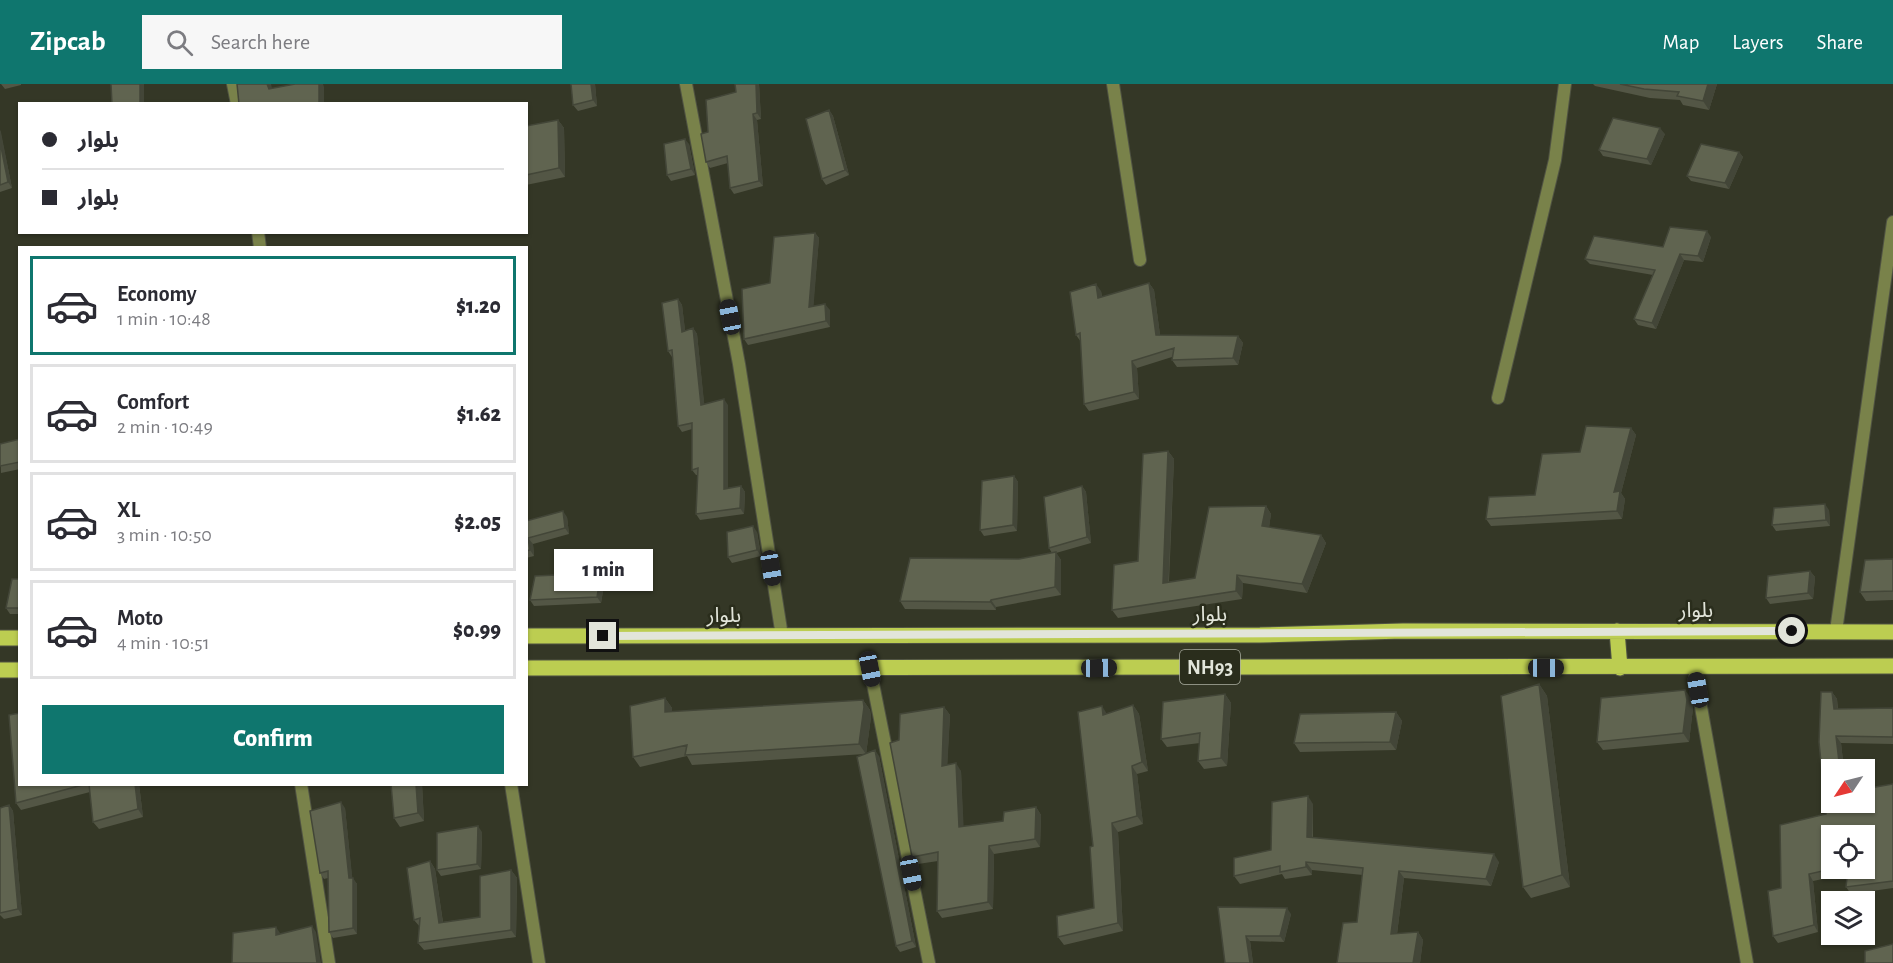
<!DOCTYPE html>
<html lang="en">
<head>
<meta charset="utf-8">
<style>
  :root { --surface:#fff; --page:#f7f7f7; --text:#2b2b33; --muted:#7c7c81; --line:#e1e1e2; --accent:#0f766e }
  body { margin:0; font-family:"Alegreya Sans","Noto Sans Arabic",sans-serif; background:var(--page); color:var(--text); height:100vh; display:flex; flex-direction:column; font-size:22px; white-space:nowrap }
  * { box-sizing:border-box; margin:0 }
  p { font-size:20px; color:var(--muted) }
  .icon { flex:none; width:33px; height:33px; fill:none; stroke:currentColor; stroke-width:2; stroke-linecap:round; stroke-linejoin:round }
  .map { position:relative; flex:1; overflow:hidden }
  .panel { position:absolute; left:18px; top:162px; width:510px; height:540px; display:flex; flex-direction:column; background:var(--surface); border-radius:0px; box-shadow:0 2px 4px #0004 }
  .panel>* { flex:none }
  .top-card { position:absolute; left:18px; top:18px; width:510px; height:132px; border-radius:0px; box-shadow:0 2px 4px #0004; display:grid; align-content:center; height:132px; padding:0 24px; background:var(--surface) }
  .needle { width:39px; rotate:235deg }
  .tools { position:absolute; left:1821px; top:675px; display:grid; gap:12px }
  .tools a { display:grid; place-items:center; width:54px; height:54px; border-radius:0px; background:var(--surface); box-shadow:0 2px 4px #0004; font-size:30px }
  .end { position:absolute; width:27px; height:27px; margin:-14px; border:8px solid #e2e5da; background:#111; box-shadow:0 0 0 3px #111 }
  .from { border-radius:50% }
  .bubble { position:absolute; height:42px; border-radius:0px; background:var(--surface); box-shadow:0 2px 4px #0004; font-size:20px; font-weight:800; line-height:42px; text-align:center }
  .car { position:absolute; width:18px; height:36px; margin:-18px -9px; border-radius:8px; box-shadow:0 0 4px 2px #0007; background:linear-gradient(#222 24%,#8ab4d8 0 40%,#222 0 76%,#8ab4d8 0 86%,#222 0) }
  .top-card b { display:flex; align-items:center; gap:21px; height:57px; font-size:22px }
  .top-card b+b { border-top:2px solid var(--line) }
  .top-card i { width:15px; height:15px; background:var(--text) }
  ul { padding:10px 0 0; list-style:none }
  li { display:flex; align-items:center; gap:18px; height:99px; margin:0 12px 9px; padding:0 12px; border:3px solid var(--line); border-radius:0px }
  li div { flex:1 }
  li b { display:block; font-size:22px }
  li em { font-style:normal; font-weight:800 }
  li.current { border-color:var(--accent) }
  li>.icon { width:54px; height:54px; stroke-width:1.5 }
  .button { display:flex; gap:12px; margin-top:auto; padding:12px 24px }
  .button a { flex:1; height:69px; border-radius:0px; background:var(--accent); color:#fff; font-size:24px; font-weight:800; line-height:69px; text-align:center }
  header { display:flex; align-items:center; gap:36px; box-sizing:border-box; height:84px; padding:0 30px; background:var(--accent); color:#fff }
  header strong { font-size:28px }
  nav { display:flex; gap:33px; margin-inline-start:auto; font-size:21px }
  .search { width:420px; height:54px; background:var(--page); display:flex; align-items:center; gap:15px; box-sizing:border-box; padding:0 21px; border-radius:0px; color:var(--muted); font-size:22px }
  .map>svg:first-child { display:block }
</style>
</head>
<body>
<header>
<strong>Zipcab</strong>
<div class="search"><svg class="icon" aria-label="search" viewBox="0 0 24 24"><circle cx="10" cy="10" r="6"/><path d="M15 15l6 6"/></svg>Search here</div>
<nav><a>Map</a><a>Layers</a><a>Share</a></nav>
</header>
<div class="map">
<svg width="1893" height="879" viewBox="0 0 1893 879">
  <rect width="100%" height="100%" fill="#343726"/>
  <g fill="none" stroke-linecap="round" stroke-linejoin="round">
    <defs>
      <path id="street" d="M233 0 237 20
        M686 0 739 280 782 552
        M1113 0 1140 176
        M258 148 260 164
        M1498 314 1555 76 1565 0
        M1836 547 1893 138
        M1694 584 1747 879
        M870 585 929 879
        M301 700 329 879
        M511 700 539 879"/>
      <path id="primary" d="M1617 547 1620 584
        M526 552 1260 551 1403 547 1893 548
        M0 554H20
        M526 584 1893 582
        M0 586H20"/>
    </defs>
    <use href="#street" stroke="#505343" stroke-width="14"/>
    <use href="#primary" stroke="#505343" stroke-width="17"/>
    <use href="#street" stroke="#79824a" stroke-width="12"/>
    <use href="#primary" stroke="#bccd51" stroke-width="15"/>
  </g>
  <path fill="#535645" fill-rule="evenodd" d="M1 0H21V1L5 5Z
    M571 0H595L597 22 578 27 573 21Z
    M735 0H759L761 35 757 36 763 102 734 110 730 104 728 79 710 84 706 78 708 48 736 8Z
    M1593 0H1717L1709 26 1683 21 1680 16 1650 14 1595 2Z
    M829 26 833 32 849 91 826 101 822 95Z
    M558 36 564 44 565 93 526 101V42Z
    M0 46 12 104 0 108Z
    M1665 50 1651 81 1603 72 1599 66Z
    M689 60 695 91 671 97 667 91Z
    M1739 68 1743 73 1729 105 1691 97 1687 92Z
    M815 149 819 154 813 222 830 226V243L748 261 744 255 770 199Z
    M1711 153 1703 178 1684 176 1656 245 1638 241 1634 235 1653 191 1590 180 1585 175 1663 163Z
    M1149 199 1154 206 1160 251 1238 252 1243 259 1238 281 1177 283 1172 276V273L1137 284 1139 315 1089 327 1084 320 1081 258 1076 251 1101 207 1102 213Z
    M678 215 682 221 685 247 693 244 697 250 704 320 728 321V404L741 402 745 408 744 430 700 436 696 430 698 391H696L692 386V345L682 348 678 342 672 273 668 267Z
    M1631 344 1636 351 1621 409 1625 415 1622 435 1491 442 1486 435 1535 411 1580 368Z
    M20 355V385L1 389 0 360Z
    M1168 367 1174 375 1169 498 1195 494 1266 422 1271 430 1269 443 1321 451 1326 459 1307 509 1243 499 1242 515 1118 534 1112 526 1138 477Z
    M1014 392 1018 398 1017 447 984 452 980 446Z
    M1082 402 1086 408 1091 459 1056 469 1061 476V511L996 523V526L905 525 900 517 1019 475 1052 469 1049 464Z
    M1829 426 1830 442 1776 447 1772 441Z
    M567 433 569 450 533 460 534 472 526 474V437Z
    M757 448 761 472 732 479 728 473Z
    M1893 475V516L1866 517 1860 508Z
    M1810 487 1815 493 1813 515 1770 520 1766 514Z
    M20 495V530H10L6 524Z
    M605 495 601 519 534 522 530 516Z
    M1539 600 1547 612 1570 803 1531 814 1523 803Z
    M1832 608 1837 615 1838 625 1893 624V660L1841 659 1844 686H1832V718L1893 700V804L1851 810 1846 803 1847 790 1813 797 1818 848 1778 859 1773 852 1781 804 1826 730ZM1864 752V784H1832Z
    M1225 610 1231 619 1227 682 1204 685 1198 677 1200 659 1167 663 1161 655Z
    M665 614 672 624V628L863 616 870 626 871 633 866 670 879 672 916 863 900 868 896 862 865 670 692 681 687 672 640 683 633 673Z
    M1691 614 1693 624 1689 658 1603 666 1597 658Z
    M1133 621 1139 630 1148 687 1137 690 1143 740 1118 748 1123 847 1064 861 1058 853 1094 824 1093 762 1107 630Z
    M944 623 950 631 947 681 961 687 963 742 1003 737 1036 723 1041 731 1040 763 994 770 993 825 942 834 937 827 938 777 918 780 912 773 899 656Z
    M1396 628 1402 637 1396 666 1300 668 1294 659Z
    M20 700H139L143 733 99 745 93 738 90 708 21 726 16 719Z
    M422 700 424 737 400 743 394 734Z
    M1313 720V754L1499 778 1491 802 1404 794 1397 850 1418 848 1423 856 1420 879 1357 838 1363 791 1312 786V791L1285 795 1282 790 1240 800 1234 792 1271 766Z
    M9 721 13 727 22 831 4 835 0 831V724Z
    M345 724 352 794 357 800V850L333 854 329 848 328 794 324 795 320 789Z
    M482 748 481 785 441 792 437 786Z
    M430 777 435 785 443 838 480 833 511 786 517 794 516 853 424 866 418 859 420 843 414 836Z
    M1218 823 1291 830 1284 858 1250 857 1253 879H1225Z"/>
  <path fill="#434638" d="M140 0H144V20H140Z
    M267 0H271L274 12 269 5Z
    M319 0H323L324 3V20H319Z
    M591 0H595L597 22 593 16Z
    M756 0H759L761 35 757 29Z
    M1708 0H1717L1709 26 1703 17Z
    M829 26 833 32 849 91 845 86Z
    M753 30 757 36 763 102 759 97Z
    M558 36 564 44 565 93 559 84Z
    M1660 44 1665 50 1651 81 1647 75Z
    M0 46 1 48 12 104 8 98 0 58Z
    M685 55 689 60 695 91 691 85Z
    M1739 68 1743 73 1729 105 1725 99Z
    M1707 147 1711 153 1703 178 1698 172Z
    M815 149 819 154 813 229 809 223Z
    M1680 170 1684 176 1656 245 1652 239Z
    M1149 199 1154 206 1161 258 1156 251Z
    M1096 200 1101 207 1103 221 1098 214Z
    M678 215 682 221 686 253 682 248Z
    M825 220 830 226V243L826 237Z
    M693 244 697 250 705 327 701 321Z
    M1238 252 1243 259 1238 281 1233 274Z
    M1132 277 1137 284 1139 315 1134 308Z
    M724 315 728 321V411L724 405Z
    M1631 344 1636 351 1621 409 1625 415 1622 435 1617 427 1614 408Z
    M1168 367 1174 375 1168 507 1163 499Z
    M1014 392 1018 398 1017 447 1013 441Z
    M741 402 745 408 744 430 740 424Z
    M1082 402 1086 408 1091 459 1087 453Z
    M1825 420 1829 426 1830 442 1826 436Z
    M1266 422 1271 430 1268 450 1262 442Z
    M563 427 567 433 569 450 565 444Z
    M753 442 757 448 761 472 757 466Z
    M1321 451 1326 459 1307 509 1302 500Z
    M528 454 533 460 534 472 530 466Z
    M1056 468 1061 476V511L1055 503Z
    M1810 487 1815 493 1813 515 1808 509Z
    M601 489 605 495 601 519 597 513Z
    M1237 491 1243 499 1242 515 1236 507Z
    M991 516 996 523V526L990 518Z
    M1539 600 1547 612 1570 803 1562 791Z
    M1685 606 1691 614 1693 624 1689 658 1683 649Z
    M1832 608 1837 615 1838 631 1834 625Z
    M1225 610 1231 619 1227 682 1221 674Z
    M665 614 672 624V639L665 628Z
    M863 616 870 626 871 633 866 670 859 660Z
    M1133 621 1139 630 1148 687 1142 678Z
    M1102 622 1107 630 1103 631Z
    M944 623 950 631 947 690 942 682Z
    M1396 628 1402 637 1396 666 1390 658Z
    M1836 652 1841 659 1844 686H1840Z
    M875 666 879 672 916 863 912 857Z
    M956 679 961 687 964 750 959 743Z
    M1132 682 1137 690 1143 740 1137 732Z
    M135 700H139L143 733 138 725Z
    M416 700H422L424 737 418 729Z
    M1308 712 1313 720 1312 761 1307 753Z
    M341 718 345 724 353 800 349 794Z
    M9 721 13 727 22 831 18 825Z
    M1036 723 1041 731 1040 763 1035 755Z
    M1112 739 1118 748 1123 847 1118 839Z
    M478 742 482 748 481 785 477 780Z
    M989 762 994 770 993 825 988 818Z
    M1494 770 1499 778 1491 802 1486 795Z
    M430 777 435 785 444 846 439 839Z
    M1306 778 1312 786V791L1306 783Z
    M511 786 517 794 516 853 511 846Z
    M1399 787 1404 794 1396 858 1391 850Z
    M1809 790 1813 797 1818 848 1814 841Z
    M353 794 357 800V850L353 844Z
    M1287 824 1291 830 1284 858 1280 852Z
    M312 842 316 848 321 879H317Z
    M276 843 280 849V857L276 851Z
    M1418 848 1423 856 1420 879H1413Z
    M1246 852 1250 857 1253 879H1250Z"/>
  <path fill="#606450" stroke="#434638" stroke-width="1.5" d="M111 0H140V20H112Z
    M237 0H267L269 5 295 0H319V20H239Z
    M571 0H591L593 16 573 21Z
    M735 0H756L757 29 753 30 759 97 730 104 727 72 706 78 701 50 708 48 706 16 736 8Z
    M1620 0H1708L1703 17 1677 12 1679 8 1644 5Z
    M829 26 845 86 822 95 806 35Z
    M1613 34 1660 44 1647 75 1599 66Z
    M558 36 559 84 526 91V42Z
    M685 55 691 85 667 91 664 60Z
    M0 58 8 98 0 101Z
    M1701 60 1739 68 1725 99 1687 92Z
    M1670 143 1707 147 1698 172 1680 170 1652 239 1634 235 1655 186 1585 175 1594 152 1663 163Z
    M815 149 809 223 825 220 826 237 744 255 742 205 770 199 774 153Z
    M1149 199 1156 251 1238 252 1233 274 1172 276 1174 264 1132 277 1134 308 1084 320 1080 249 1076 251 1070 208 1096 200 1098 214Z
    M678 215 682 248 693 244 701 321 724 315V405L741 402 740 424 696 430 698 384 692 386V339L678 342 672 266 668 267 662 219Z
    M1586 342 1631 344 1614 408 1620 407 1617 427 1486 435 1489 413 1535 411 1542 370 1580 368Z
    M20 355V378L0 382V360Z
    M1168 367 1163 499 1195 494 1209 423 1266 422 1262 442 1321 451 1302 500 1237 491 1236 507 1112 526 1114 481 1138 477 1143 370Z
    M1014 392 1013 441 980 446 982 397Z
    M1082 402 1087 453 1049 464 1044 413Z
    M1825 420 1826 436 1772 441 1774 424Z
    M563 427 565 444 528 454 530 466 526 467V437Z
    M753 442 757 466 728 473 727 448Z
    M1056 468 1055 503 991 516 990 518 900 517 910 474 1019 475Z
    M1893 475V507L1860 508 1865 476Z
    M1810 487 1808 509 1766 514 1768 492Z
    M601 489 597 513 530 516 535 492Z
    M12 495H20V524H6Z
    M1539 600 1562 791 1523 803 1501 612Z
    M1685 606 1687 616 1683 649 1597 658 1601 614Z
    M1821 608H1832L1834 625 1893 624V653L1836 652 1840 686H1832V718H1864V705L1893 700V797L1846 803 1848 784H1864V752H1832V784H1836L1809 790 1814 841 1773 852 1768 807 1781 804 1780 741 1826 730 1819 658Z
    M1225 610 1221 674 1198 677 1200 649 1161 655 1163 618Z
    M665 614V628L863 616 864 623 859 660 685 671 687 661 633 673 630 622Z
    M1133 621 1142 678 1132 682 1137 732 1112 739 1118 839 1058 853 1057 832 1094 824 1090 763 1093 762 1078 628 1102 622 1103 631Z
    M944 623 942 682 956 679 959 743 1003 737 1004 728 1036 723 1035 755 989 762 988 818 937 827 938 768 912 773 890 659 899 656 900 630Z
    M1396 628 1390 658 1294 659 1300 630Z
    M20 629V700H86L16 719 9 631Z
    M875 666 912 857 896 862 857 673Z
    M89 700H135L138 725 93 738Z
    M391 700H416L418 729 394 734Z
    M1308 712 1307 753 1494 770 1486 795 1399 787 1391 850 1418 848 1413 879H1337L1343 839 1357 838 1363 784 1306 778V783L1280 788V782L1234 792V774L1271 766 1272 718Z
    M341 718 349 794H353V844L329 848 328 787 320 789 310 727Z
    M9 721 18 825 0 829V724Z
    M478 742 477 780 437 786V749Z
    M430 777 439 839 480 833V792L511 786V846L418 859 420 834 414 836 407 784Z
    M1218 823 1287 824 1280 852H1246L1250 879H1225Z
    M312 842 317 879H232L233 849 276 843V851Z
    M1893 860V879H1865V867Z"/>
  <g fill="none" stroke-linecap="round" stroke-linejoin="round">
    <path stroke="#e2e5da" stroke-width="8" d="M603 552 1792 547"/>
  </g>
  <g text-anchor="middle" stroke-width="5" stroke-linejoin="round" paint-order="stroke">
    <rect fill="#2a2d1c" stroke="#abaea1" stroke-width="1.5" x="1180" y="566" width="60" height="34" rx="4.5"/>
    <g font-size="20" font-weight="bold" fill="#e2e5da">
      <text x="1210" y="590">NH93</text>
    </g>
    <g font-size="21" fill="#e2e5da" stroke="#2a2d1c">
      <text x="1696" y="533">بلوار</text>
      <text x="1210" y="537">بلوار</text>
      <text x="724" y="538">بلوار</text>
    </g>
  </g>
</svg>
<div class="tools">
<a><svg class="needle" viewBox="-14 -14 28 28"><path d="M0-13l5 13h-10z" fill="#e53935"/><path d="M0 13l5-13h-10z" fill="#7c7c81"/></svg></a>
<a><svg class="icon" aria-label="locate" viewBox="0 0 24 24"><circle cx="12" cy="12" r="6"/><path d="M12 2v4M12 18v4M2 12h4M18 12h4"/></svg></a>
<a><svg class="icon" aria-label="layers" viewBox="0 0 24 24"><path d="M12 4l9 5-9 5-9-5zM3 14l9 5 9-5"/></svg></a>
</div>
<i class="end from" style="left:1792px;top:547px"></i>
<i class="end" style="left:603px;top:552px"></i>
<div class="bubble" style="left:554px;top:465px;width:99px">1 min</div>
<i class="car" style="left:730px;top:233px;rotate:349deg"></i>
<i class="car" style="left:771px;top:484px;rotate:171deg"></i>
<i class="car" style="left:1099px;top:584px;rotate:89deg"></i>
<i class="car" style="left:1546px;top:584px;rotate:90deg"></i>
<i class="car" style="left:870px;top:585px;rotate:169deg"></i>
<i class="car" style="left:1698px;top:606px;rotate:350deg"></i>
<i class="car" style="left:911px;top:789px;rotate:169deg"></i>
<div class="top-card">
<b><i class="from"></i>بلوار</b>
<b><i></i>بلوار</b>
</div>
<section class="panel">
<ul>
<li class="current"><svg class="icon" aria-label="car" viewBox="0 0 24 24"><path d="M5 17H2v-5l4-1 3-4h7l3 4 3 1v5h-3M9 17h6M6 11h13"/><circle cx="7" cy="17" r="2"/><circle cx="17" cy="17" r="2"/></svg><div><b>Economy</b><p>1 min · 10:48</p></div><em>$1.20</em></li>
<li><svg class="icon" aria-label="car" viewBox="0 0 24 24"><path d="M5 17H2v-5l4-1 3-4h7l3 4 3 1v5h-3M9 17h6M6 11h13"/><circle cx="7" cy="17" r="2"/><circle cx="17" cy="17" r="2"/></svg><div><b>Comfort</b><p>2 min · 10:49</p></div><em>$1.62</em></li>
<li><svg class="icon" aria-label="car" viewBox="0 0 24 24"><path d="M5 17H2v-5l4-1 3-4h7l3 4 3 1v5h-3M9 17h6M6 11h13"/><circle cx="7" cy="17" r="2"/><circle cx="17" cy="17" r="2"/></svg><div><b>XL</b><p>3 min · 10:50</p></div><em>$2.05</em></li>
<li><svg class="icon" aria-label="car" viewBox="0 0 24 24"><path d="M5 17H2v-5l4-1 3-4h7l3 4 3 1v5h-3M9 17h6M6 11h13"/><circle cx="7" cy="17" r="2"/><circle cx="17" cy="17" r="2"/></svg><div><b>Moto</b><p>4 min · 10:51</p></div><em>$0.99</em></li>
</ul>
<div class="button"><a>Confirm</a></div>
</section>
</div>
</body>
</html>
